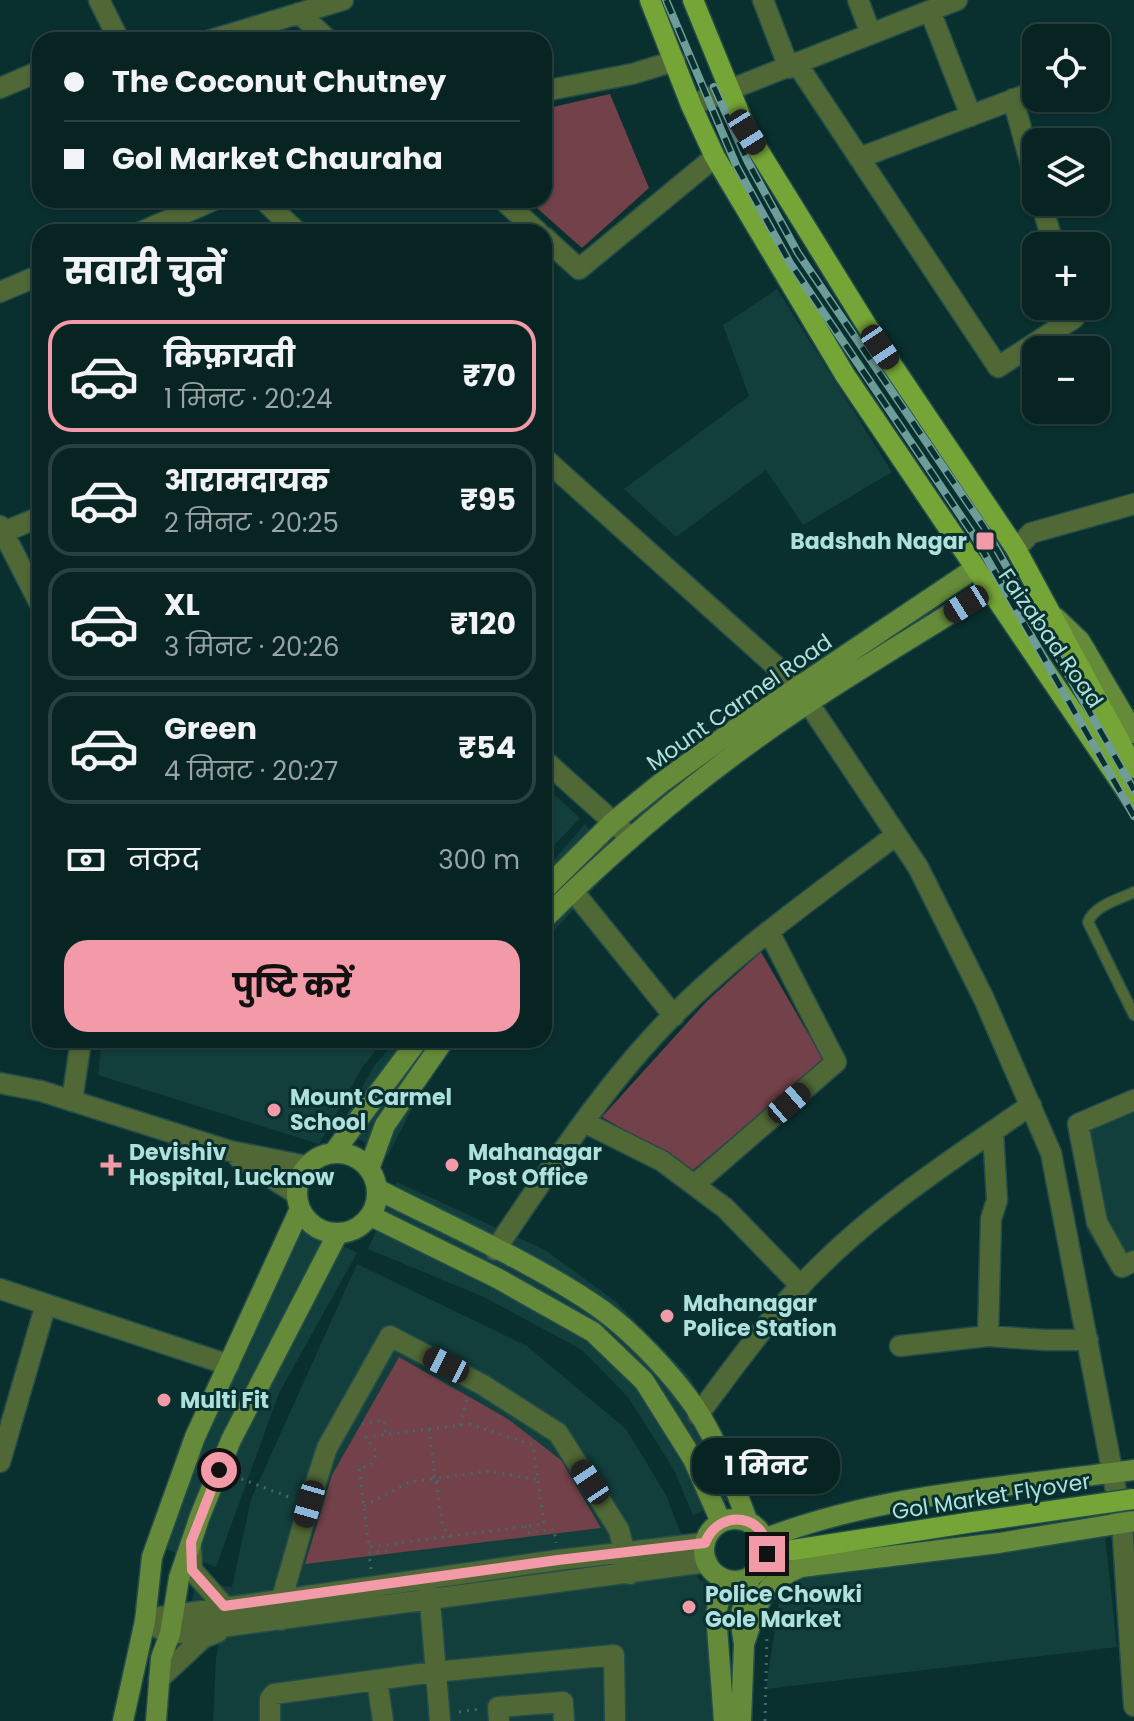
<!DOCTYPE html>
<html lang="hi">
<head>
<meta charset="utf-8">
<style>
  :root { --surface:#072422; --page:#15302f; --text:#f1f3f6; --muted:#98a4a5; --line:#284140; --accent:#f39aa8 }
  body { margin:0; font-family:Poppins,"Noto Sans Devanagari",sans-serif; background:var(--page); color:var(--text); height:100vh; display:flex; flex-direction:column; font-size:30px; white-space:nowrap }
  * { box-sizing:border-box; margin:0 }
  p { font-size:26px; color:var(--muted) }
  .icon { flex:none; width:44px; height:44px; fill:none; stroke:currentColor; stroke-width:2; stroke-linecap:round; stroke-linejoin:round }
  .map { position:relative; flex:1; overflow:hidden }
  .panel { position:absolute; left:32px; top:224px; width:520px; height:824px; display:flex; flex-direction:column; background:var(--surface); border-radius:24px; box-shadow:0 2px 6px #0004,0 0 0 2px var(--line) }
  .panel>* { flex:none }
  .guide { position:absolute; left:32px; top:32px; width:520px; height:176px; border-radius:24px; box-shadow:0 2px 6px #0004,0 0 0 2px var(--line); display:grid; align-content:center; height:176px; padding:0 32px; background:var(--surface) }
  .fabs { position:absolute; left:1022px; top:24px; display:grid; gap:16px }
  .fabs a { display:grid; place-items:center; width:88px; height:88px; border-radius:16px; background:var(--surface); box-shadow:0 2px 6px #0004,0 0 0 2px var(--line); font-size:40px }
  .end { position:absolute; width:36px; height:36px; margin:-18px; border:10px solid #f39aa8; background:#111; box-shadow:0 0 0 4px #111 }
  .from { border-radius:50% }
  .bubble { position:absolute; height:56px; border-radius:24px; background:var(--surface); box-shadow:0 2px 6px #0004,0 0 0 2px var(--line); font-size:26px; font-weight:700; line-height:56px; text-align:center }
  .car { position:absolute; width:24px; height:48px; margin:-24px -12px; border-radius:10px; box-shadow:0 0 6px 2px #0007; background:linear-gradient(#222 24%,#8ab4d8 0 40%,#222 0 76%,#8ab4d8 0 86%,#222 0) }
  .guide b { display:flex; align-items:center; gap:28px; height:76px; font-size:30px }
  .guide b+b { border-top:2px solid var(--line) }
  .guide i { width:20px; height:20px; background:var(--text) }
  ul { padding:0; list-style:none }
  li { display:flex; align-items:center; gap:24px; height:112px; margin:0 16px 12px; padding:0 16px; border:4px solid var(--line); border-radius:24px }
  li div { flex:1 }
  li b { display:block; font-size:30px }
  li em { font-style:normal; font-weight:700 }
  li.on { border-color:var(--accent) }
  li>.icon { width:72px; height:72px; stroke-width:1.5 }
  h2 { padding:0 32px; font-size:36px; line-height:96px }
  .pay { display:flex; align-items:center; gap:20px; height:88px; padding:0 32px; font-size:30px }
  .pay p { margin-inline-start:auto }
  .button { display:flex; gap:16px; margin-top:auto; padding:16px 32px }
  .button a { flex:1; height:92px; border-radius:24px; background:var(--accent); color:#111; font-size:32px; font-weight:700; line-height:92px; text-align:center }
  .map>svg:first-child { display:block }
</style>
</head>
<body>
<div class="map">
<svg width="1134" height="1721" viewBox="0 0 1134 1721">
  <rect width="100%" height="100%" fill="#09302e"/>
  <path fill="#123e3c" d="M777 289 892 472 803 525 766 470 676 537 624 489 749 396 723 325Z
    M544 785 580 818 544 856Z
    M585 824 616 865 544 941V871Z
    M102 1040H384L362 1068 319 1144 98 1075Z
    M397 1040H459L424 1086 388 1155 339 1128 374 1066Z
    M1134 1093V1270L1119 1276 1087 1232 1069 1122Z
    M397 1182 545 1250 615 1301 689 1376 748 1491 693 1515 674 1470 628 1397 582 1350 484 1297 368 1249Z
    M290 1218 357 1253 279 1393 216 1567 152 1544Z
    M357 1264 527 1346 626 1429 666 1495 699 1580 732 1588 724 1721H213L216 1659 219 1641 182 1645 196 1583 232 1587 251 1499Z
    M1105 1535 1117 1647 766 1689 782 1580Z"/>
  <path fill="#724149" d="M610 94 649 188 582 248 528 200H544V109Z
    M761 952 824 1061 693 1170 602 1117 707 1001Z
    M399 1357 508 1419 561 1460 601 1528 305 1564 332 1475Z"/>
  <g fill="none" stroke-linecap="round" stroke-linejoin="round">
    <defs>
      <path id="lane" d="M1134 892C1118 900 1095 905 1088 922L1134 1015"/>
      <path id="street" d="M99 0 119 40
        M763 0 789 68
        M858 0 871 34
        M930 11 971 116
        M299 13 328 40
        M211 40 343 0
        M797 64 998 367 1074 318 1070 306
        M0 88 40 71
        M544 91 632 74 675 61
        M1013 99 1036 183
        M691 105 957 0
        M859 158 1036 91
        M264 200 297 232
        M503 200 538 232
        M1041 202 1054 246
        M141 232 214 200
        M544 237 579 269 715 157
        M0 292 40 275
        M544 458 799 687
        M0 526 40 604
        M4 532 40 517
        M1016 549 1031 533 1134 504
        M809 704 918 867 984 999 1051 1153 1122 1522 1134 1706
        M544 760 630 837
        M573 891 674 1016
        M0 1083 41 1091 230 1151 307 1166
        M1134 1100 1078 1124 1097 1222 1122 1267 1134 1261
        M72 1101 81 1040
        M584 1122 662 1161 725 1208 801 1286
        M239 1158 297 1194
        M694 1185 836 1062 769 932
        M495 1250C547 1174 597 1096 660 1029 730 955 816 896 896 835
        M0 1289 229 1365
        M988 1336 991 1219 997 1200 993 1131
        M900 1346 988 1336 1045 1340H1088
        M698 1415C737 1363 775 1309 822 1264 884 1203 960 1154 1031 1105
        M0 1462 46 1304
        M191 1546 192 1570 224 1606
        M429 1590 440 1721
        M160 1617 558 1560 705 1543
        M281 1620 282 1598 309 1504 327 1448 390 1336 483 1385 558 1433 619 1530 630 1574
        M145 1621 170 1634 707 1562
        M159 1679 203 1638 218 1632
        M377 1680 383 1721
        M270 1721V1699L274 1694 434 1672 614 1655 615 1721
        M499 1721 498 1707 563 1702 564 1721"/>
      <path id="secondary" d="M1056 618 1080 641 1134 733
        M544 890 613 822 661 783 734 730 974 569
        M544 919C611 853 680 793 757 738 831 685 911 639 988 590
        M334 1152 418 1040
        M297 1193a40 40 0 1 1 80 0a40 40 0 1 1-80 0Z
        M369 1169 385 1125 444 1040
        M377 1189C449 1226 537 1264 602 1310 632 1332 665 1367 687 1396 714 1431 732 1481 748 1522
        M371 1216 497 1278 593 1332 644 1381 693 1459 721 1522
        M704 1550a31 31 0 1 1 62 0a31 31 0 1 1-62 0Z
        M764 1539C882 1493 1010 1487 1134 1470
        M744 1644C757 1606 761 1583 801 1567L999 1543 1134 1521
        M123 1721 145 1621 152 1557 195 1437 300 1209
        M156 1721 161 1658 170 1634 179 1578 200 1516 231 1440 338 1233
        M724 1721 716 1614 724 1579
        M741 1721 744 1644 740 1618 750 1578"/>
      <path id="primary" d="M650 0 691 105 715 157 845 375 1134 802
        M693 0 747 132 880 347 1016 549 1134 768
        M767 1554 973 1522"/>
    </defs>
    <use href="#lane" stroke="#234c4a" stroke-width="13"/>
    <use href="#street" stroke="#234c4a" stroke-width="23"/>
    <use href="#secondary" stroke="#234c4a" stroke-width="23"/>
    <use href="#primary" stroke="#234c4a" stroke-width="23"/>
    <path stroke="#3f6a67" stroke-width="3" stroke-dasharray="2 6" stroke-linecap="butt" d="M362 1424 384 1420 386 1434
      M469 1424 533 1445 544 1524 369 1547 359 1468 371 1465 377 1453 366 1437Z
      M460 1425 467 1398
      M429 1429 435 1476
      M234 1476 294 1499
      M433 1476 438 1477 437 1482 433 1481Z
      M439 1478 490 1471 538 1480
      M436 1482 442 1522 449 1537
      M364 1506 410 1482 432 1479
      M525 1526 527 1533 554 1529 556 1543
      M371 1569 369 1553 386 1551V1545
      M459 1712 479 1709
      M765 1721 767 1633"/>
    <use href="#lane" stroke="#506736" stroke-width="10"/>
    <use href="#street" stroke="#506736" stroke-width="20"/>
    <use href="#secondary" stroke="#658a39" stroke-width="20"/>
    <use href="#primary" stroke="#75a437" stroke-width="20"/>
    <defs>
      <path id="rail" d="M666 0 737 167 790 263 973 534 1134 816
        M714 87 748 162 798 253 984 527 1134 790"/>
    </defs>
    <use href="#rail" stroke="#6e9d99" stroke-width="8"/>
    <use href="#rail" stroke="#09302e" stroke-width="5" stroke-dasharray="15" stroke-linecap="butt"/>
    <defs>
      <path id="primary-bridge" d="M973 1522 1134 1499"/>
    </defs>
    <use href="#primary-bridge" stroke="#234c4a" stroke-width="23" stroke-linecap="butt"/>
    <use href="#primary-bridge" stroke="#75a437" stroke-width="20"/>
  </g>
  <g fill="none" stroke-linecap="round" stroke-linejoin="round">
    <path stroke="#f39aa8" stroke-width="10" d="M219 1470 191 1542 192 1570 224 1606 558 1560 705 1543C720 1506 769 1515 767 1554"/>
  </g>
  <g fill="#f39aa8" stroke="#09302e" stroke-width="3">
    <rect x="975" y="531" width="20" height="20" rx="4"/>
    <circle cx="274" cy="1110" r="8"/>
    <path d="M107 1153h8v8h8v8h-8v8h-8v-8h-8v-8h8z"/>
    <circle cx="452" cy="1165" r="8"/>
    <circle cx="667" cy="1316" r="8"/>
    <circle cx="164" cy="1400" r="8"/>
    <circle cx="689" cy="1607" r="8"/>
  </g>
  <g text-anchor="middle" stroke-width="6" stroke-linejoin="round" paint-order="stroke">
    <g font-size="22" font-weight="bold" fill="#aee1dd" stroke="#09302e" text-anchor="start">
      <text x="967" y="549" text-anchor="end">Badshah Nagar</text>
      <text x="290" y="1105">Mount Carmel<tspan x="290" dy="25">School</tspan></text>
      <text x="129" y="1160">Devishiv<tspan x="129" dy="25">Hospital, Lucknow</tspan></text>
      <text x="468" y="1160">Mahanagar<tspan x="468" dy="25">Post Office</tspan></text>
      <text x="683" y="1311">Mahanagar<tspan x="683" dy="25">Police Station</tspan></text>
      <text x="180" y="1408">Multi Fit</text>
      <text x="705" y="1602">Police Chowki<tspan x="705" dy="25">Gole Market</tspan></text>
    </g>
    <g font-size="22" fill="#aee1dd" stroke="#09302e">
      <text transform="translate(1051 638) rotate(55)" y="8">Faizabad Road</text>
      <text transform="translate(739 702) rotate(-35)" y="8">Mount Carmel Road</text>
      <text transform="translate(991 1496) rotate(-9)" y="8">Gol Market Flyover</text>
    </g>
  </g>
</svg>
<div class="fabs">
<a><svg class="icon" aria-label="locate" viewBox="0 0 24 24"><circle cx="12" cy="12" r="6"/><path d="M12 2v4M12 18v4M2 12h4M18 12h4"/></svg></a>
<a><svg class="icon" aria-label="layers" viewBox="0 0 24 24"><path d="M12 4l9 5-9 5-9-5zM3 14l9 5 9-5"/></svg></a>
<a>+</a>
<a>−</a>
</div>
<i class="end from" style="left:219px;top:1470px"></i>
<i class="end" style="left:767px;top:1554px"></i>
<div class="bubble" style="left:692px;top:1438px;width:148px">1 मिनट</div>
<i class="car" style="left:747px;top:132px;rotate:148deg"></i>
<i class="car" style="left:880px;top:347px;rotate:146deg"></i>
<i class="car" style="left:966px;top:604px;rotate:238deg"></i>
<i class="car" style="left:789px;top:1103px;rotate:49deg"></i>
<i class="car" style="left:446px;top:1365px;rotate:297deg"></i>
<i class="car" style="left:590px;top:1482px;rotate:326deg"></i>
<i class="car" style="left:309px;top:1504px;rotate:196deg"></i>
<div class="guide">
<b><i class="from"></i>The Coconut Chutney</b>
<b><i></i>Gol Market Chauraha</b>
</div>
<section class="panel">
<h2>सवारी चुनें</h2>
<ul>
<li class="on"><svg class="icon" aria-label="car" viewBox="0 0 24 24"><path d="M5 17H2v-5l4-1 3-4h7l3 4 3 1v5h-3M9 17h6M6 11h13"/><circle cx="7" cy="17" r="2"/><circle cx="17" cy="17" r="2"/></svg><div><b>किफ़ायती</b><p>1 मिनट · 20:24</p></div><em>₹70</em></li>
<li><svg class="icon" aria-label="car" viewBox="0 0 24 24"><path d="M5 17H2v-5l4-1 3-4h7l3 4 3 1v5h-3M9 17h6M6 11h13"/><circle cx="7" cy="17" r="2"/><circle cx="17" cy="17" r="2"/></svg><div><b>आरामदायक</b><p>2 मिनट · 20:25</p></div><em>₹95</em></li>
<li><svg class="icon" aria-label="car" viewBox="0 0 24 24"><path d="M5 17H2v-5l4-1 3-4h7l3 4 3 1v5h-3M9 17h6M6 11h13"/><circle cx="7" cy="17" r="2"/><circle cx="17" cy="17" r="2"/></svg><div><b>XL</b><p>3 मिनट · 20:26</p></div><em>₹120</em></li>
<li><svg class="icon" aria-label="car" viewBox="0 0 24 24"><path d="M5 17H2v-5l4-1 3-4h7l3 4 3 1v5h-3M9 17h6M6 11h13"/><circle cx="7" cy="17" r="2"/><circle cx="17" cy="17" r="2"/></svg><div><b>Green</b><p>4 मिनट · 20:27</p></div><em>₹54</em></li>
</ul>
<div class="pay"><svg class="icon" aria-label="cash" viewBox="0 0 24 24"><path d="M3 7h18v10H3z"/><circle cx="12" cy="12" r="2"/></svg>नकद<p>300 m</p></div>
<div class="button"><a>पुष्टि करें</a></div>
</section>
</div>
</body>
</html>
